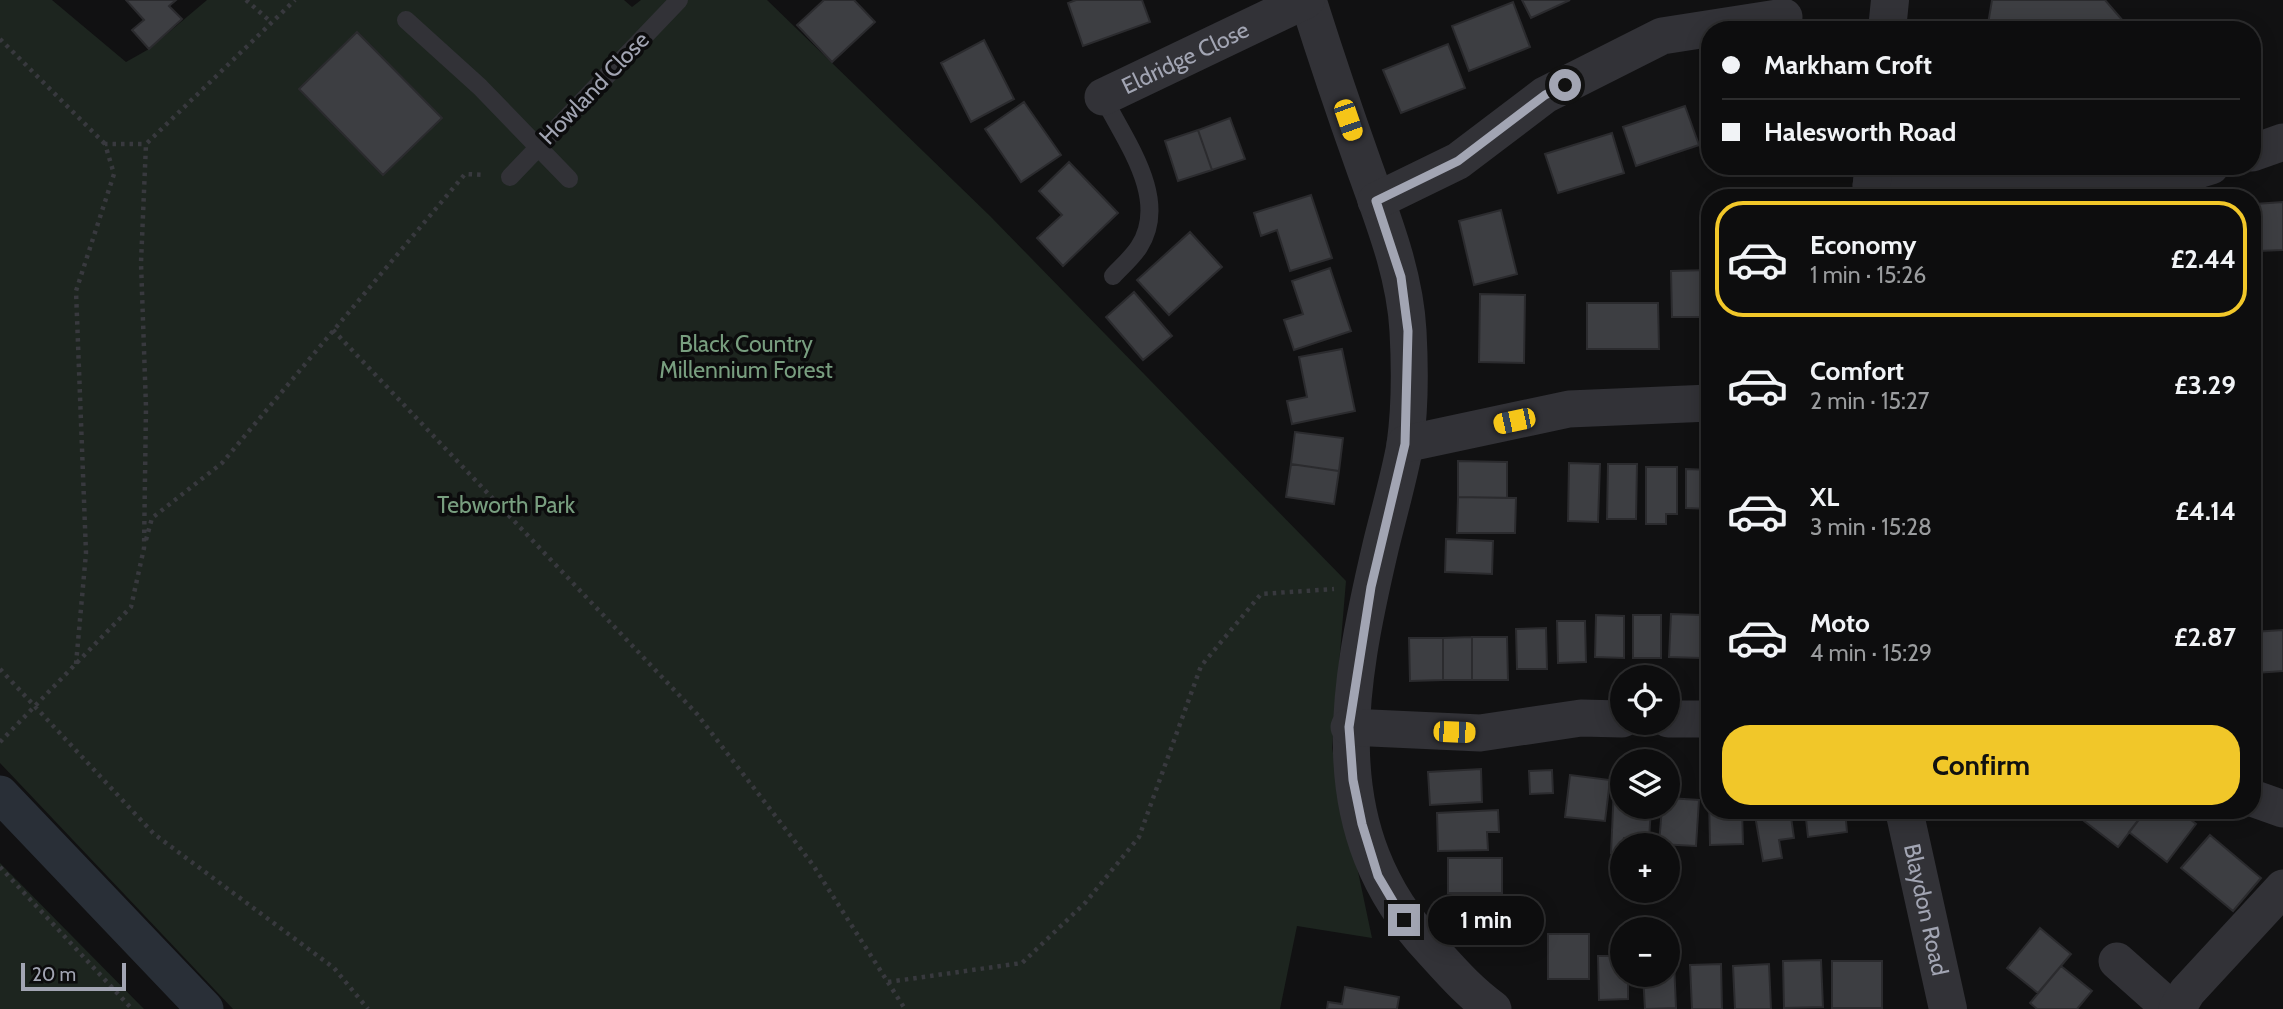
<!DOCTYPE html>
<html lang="en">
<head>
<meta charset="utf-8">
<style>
  :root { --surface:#0d0d0e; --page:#161617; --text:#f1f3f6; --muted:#9a9c9e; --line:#2d2d2e; --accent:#f1c729 }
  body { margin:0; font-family:Cabin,sans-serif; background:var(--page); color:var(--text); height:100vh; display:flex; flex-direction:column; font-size:26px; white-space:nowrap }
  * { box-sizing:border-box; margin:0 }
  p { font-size:23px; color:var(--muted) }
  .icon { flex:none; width:38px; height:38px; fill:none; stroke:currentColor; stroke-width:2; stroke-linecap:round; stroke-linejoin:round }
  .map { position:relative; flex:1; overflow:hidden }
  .drawer { position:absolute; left:1701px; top:189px; width:560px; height:630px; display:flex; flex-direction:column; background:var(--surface); border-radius:28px; box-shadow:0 4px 18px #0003,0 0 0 2px var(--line) }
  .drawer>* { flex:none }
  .banner { position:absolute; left:1701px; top:21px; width:560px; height:154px; border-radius:28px; box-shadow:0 4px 18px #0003,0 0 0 2px var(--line); display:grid; align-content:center; height:154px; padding:0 21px; background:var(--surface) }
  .fabs { position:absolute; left:1610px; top:665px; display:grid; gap:14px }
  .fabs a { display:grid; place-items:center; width:70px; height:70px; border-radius:50%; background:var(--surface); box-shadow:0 4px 18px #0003,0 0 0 2px var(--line); font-size:35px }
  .scale { position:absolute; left:21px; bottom:18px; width:105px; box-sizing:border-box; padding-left:7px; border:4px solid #a2a5b3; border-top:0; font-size:19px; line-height:24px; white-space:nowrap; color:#a2a5b3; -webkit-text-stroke:5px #0c0c0d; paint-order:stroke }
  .end { position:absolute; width:32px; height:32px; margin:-16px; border:9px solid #a2a5b3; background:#111; box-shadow:0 0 0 4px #111 }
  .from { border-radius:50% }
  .bubble { position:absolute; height:49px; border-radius:24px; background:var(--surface); box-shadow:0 4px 18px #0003,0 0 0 2px var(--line); font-size:23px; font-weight:700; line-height:49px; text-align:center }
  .car { position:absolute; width:21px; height:42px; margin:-21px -10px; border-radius:9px; box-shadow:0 0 5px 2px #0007; background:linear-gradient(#f5c518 24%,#345 0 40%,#f5c518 0 76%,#345 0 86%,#f5c518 0) }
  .banner b { display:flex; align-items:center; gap:24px; height:66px; font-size:26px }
  .banner b+b { border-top:2px solid var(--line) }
  .banner i { width:18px; height:18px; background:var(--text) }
  ul { padding:12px 0 0; list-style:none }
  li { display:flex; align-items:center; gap:21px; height:116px; margin:0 14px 10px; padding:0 7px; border:4px solid transparent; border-radius:28px }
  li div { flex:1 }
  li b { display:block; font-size:26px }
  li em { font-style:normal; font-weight:700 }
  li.on { border-color:var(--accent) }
  li>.icon { width:63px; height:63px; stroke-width:1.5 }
  .primary-button { display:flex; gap:14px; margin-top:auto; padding:14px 21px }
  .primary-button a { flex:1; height:80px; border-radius:28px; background:var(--accent); color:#111; font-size:28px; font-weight:700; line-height:80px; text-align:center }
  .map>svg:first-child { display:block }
</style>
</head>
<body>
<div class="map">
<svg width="2283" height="1009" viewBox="0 0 2283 1009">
  <rect width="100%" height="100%" fill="#111112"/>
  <path fill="#1d251f" d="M0 0H52L126 62 149 49 207 0H624L632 7 641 0H767L990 216 1346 581 1332 748 1372 938 1297 926 1280 1009H233L0 763Z
    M0 863 144 1009H0Z"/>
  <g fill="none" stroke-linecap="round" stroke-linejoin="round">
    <path stroke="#292f37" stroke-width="37" d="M0 794 205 1009"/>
  </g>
  <path fill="#3d3e42" stroke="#2b2b2e" stroke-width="2" d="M126 0H176L169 6 182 19 149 49 132 30 144 20Z
    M824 0H854L875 22 832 62 797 25Z
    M1076 0H1142L1150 22 1083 46 1068 3Z
    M1522 0H1570L1531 18Z
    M1992 0H2105L2131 30H1987Z
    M1513 2 1530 47 1469 71 1452 26Z
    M357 32 442 118 383 175 299 89Z
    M984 40 1014 99 971 122 941 63Z
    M1448 44 1465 88 1401 113 1383 70Z
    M1702 90H1710V126H1705Z
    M1024 102 1061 155 1021 182 985 129Z
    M1685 106 1699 145 1636 166 1623 127Z
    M1230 118 1245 159 1212 170 1198 130Z
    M1198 130 1212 170 1178 181 1165 141Z
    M1612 133 1624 173 1558 193 1545 154Z
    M1069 162 1118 213 1063 266 1037 238 1062 215 1039 191Z
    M1311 195 1332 258 1290 271 1277 230 1261 236 1254 213Z
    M2283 202V250L2258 251 2255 204Z
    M1501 210 1517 274 1474 285 1459 221Z
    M1190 232 1222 267 1169 315 1137 280Z
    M1330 268 1351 331 1294 350 1284 320 1303 314 1292 281Z
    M1710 270V317H1672L1671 271Z
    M1134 292 1172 336 1143 360 1106 317Z
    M1480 294 1525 295 1524 363 1479 362Z
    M1587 303H1658L1659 349H1587Z
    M1342 349 1355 411 1292 424 1287 401 1307 397 1299 357Z
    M1295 432 1343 438 1339 471 1291 464Z
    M1458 461 1507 462V498L1458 497Z
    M1569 463 1600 464 1598 522 1568 521Z
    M1291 464 1339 471 1334 504 1286 497Z
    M1608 464H1637L1636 519H1607Z
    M1646 467H1677V514H1666V524H1646Z
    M1686 469 1710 470V509L1686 508Z
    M1458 497 1516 498 1515 533H1457Z
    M1446 539 1493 541 1492 574 1445 572Z
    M1671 614 1701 615 1700 658 1669 657Z
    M1596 615 1624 616V658L1595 657Z
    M1633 615H1661V658H1633Z
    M1557 621H1585L1586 662 1558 663Z
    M1546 628 1547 669H1517L1516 629Z
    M2283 630V671L2256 673 2253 632Z
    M1472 637H1507L1508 680H1472Z
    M1472 637V680H1443V638Z
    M1409 638H1443V680L1410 681Z
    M2254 650 2257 696H2252V651Z
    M1481 769 1482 802 1430 805 1428 772Z
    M1552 770 1553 793 1530 794 1529 771Z
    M1570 775 1610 780 1605 821 1565 817Z
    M1614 787 1622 788V807H1651L1649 840 1624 838 1619 853H1611Z
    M1668 798 1699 800 1696 846 1659 844 1662 807H1668Z
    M1709 798 1710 810H1742L1743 844 1710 845Z
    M1498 810 1499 832H1487L1488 850 1438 851 1437 813Z
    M1754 810H1790L1794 838 1779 840 1782 858 1763 861Z
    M1805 810H1845L1847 832 1808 837Z
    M2078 810H2140L2144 813 2118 847 2075 814Z
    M2146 810H2179L2196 824 2167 862 2129 832Z
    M2210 835 2261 878 2233 911 2181 868Z
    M1448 858H1502V893H1448Z
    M1512 904 1515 937 1480 935 1477 905Z
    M2040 928 2071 954 2038 993 2007 968Z
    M1548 934H1589V979H1548Z
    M1598 956H1622V975H1628V999L1599 1000Z
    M1821 960 1823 1007 1784 1008 1783 961Z
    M1832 961H1882V1008H1832Z
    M1674 962 1676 1008 1645 1009 1643 975H1668V963Z
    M1721 964 1722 1009H1692L1690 965Z
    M1769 964 1771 1009H1735L1733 966Z
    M2061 966 2092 991 2077 1009H2037L2030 1003Z
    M1345 987 1399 997 1397 1009H1327L1328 1002 1342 1004Z"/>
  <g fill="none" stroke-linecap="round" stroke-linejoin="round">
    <path stroke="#38393e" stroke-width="4.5" stroke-dasharray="3.5 5" stroke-linecap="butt" d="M246 0 271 22
      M0 39 105 144
      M333 330 697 714 813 865 905 1009
      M146 540 152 518 222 463 465 174 485 175
      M76 664 86 553 76 291 114 174 105 144H146
      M0 669 154 834 334 968 368 1009
      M0 742 131 607 144 548 146 407 141 263 146 144 295 0
      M0 867 132 1009
      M888 982 1022 963 1085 903 1139 837 1201 666 1261 594 1334 589"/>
    <path stroke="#323237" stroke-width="18" d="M406 20 480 87 569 179
      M1103 97C1125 141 1170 199 1139 247 1132 258 1121 267 1113 276
      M510 177 679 0"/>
    <g stroke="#323237" stroke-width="37">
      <path d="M1308 0C1326 57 1345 113 1365 169 1384 222 1405 275 1408 331 1410 367 1410 409 1405 445 1399 478 1389 512 1381 545 1347 690 1320 830 1431 949 1451 971 1469 992 1493 1009"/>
      <path id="s1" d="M1103 97 1306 0"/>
      <path d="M2252 153 2283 142"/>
      <path d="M1871 185C1985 191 2102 202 2211 166"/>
      <path d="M1376 201 1458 161 1545 95 1662 36 1784 17"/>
      <path d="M1405 444 1569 409 1710 403"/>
      <path d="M1668 719H1702"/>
      <path d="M1349 727 1480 733 1581 718 1622 719"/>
      <path d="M2252 798 2283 809"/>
      <path d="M2117 961 2171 1009"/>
      <path d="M2177 1009 2187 992 2283 888"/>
    </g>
    <g stroke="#323237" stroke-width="38">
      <path d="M1887 30 1890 0"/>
      <path d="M1871 198 1873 166"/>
      <path id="s2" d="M1904 810 1948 1009"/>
    </g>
  </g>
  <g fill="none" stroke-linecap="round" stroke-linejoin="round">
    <path stroke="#a2a5b3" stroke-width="9" d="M1404 920 1378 876 1362 824 1353 780 1349 727 1371 587 1405 444 1408 331 1401 277 1376 201 1458 161 1545 95 1565 85"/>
  </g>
  <g text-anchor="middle" stroke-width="7" stroke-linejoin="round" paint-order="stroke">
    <g font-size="23" fill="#a2a5b3" stroke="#0c0c0d">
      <text dy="8" stroke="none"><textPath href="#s1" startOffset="91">Eldridge Close</textPath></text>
      <text transform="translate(594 88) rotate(-46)" y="8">Howland Close</text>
      <text dy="8" stroke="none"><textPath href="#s2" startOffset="102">Blaydon Road</textPath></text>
    </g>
    <g font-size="23" fill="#789e7f" stroke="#0c0c0d">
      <text x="746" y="352">Black Country<tspan x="746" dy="26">Millennium Forest</tspan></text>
      <text x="506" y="513">Tebworth Park</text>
    </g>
  </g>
</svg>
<div class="fabs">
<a><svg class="icon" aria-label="locate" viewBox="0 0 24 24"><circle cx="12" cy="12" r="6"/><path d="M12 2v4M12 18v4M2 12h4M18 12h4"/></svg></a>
<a><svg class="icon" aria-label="layers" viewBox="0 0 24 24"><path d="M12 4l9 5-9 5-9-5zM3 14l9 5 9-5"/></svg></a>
<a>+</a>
<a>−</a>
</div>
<div class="scale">20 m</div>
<i class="end from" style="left:1565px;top:85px"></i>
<i class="end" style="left:1404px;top:920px"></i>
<div class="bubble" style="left:1428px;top:896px;width:116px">1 min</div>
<i class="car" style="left:1348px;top:120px;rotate:161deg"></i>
<i class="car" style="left:1514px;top:421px;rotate:258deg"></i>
<i class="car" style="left:1454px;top:732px;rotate:92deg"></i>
<div class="banner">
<b><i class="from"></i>Markham Croft</b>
<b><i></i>Halesworth Road</b>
</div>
<section class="drawer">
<ul>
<li class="on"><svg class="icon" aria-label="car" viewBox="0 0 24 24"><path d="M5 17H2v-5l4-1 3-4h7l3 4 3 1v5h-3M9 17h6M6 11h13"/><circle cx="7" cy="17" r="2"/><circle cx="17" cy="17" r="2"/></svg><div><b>Economy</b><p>1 min · 15:26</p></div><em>£2.44</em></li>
<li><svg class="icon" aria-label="car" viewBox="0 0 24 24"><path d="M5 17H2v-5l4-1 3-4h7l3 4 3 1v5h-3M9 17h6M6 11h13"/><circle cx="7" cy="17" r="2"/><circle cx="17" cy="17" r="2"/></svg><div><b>Comfort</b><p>2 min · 15:27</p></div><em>£3.29</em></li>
<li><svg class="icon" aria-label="car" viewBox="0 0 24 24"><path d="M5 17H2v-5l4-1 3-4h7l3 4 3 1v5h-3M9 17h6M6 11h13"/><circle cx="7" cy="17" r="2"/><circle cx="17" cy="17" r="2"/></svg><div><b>XL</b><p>3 min · 15:28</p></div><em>£4.14</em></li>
<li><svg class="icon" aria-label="car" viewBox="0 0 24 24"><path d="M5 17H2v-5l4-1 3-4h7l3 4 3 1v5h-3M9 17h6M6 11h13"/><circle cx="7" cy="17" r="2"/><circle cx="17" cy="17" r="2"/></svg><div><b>Moto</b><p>4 min · 15:29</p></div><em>£2.87</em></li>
</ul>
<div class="primary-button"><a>Confirm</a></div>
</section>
</div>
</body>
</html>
